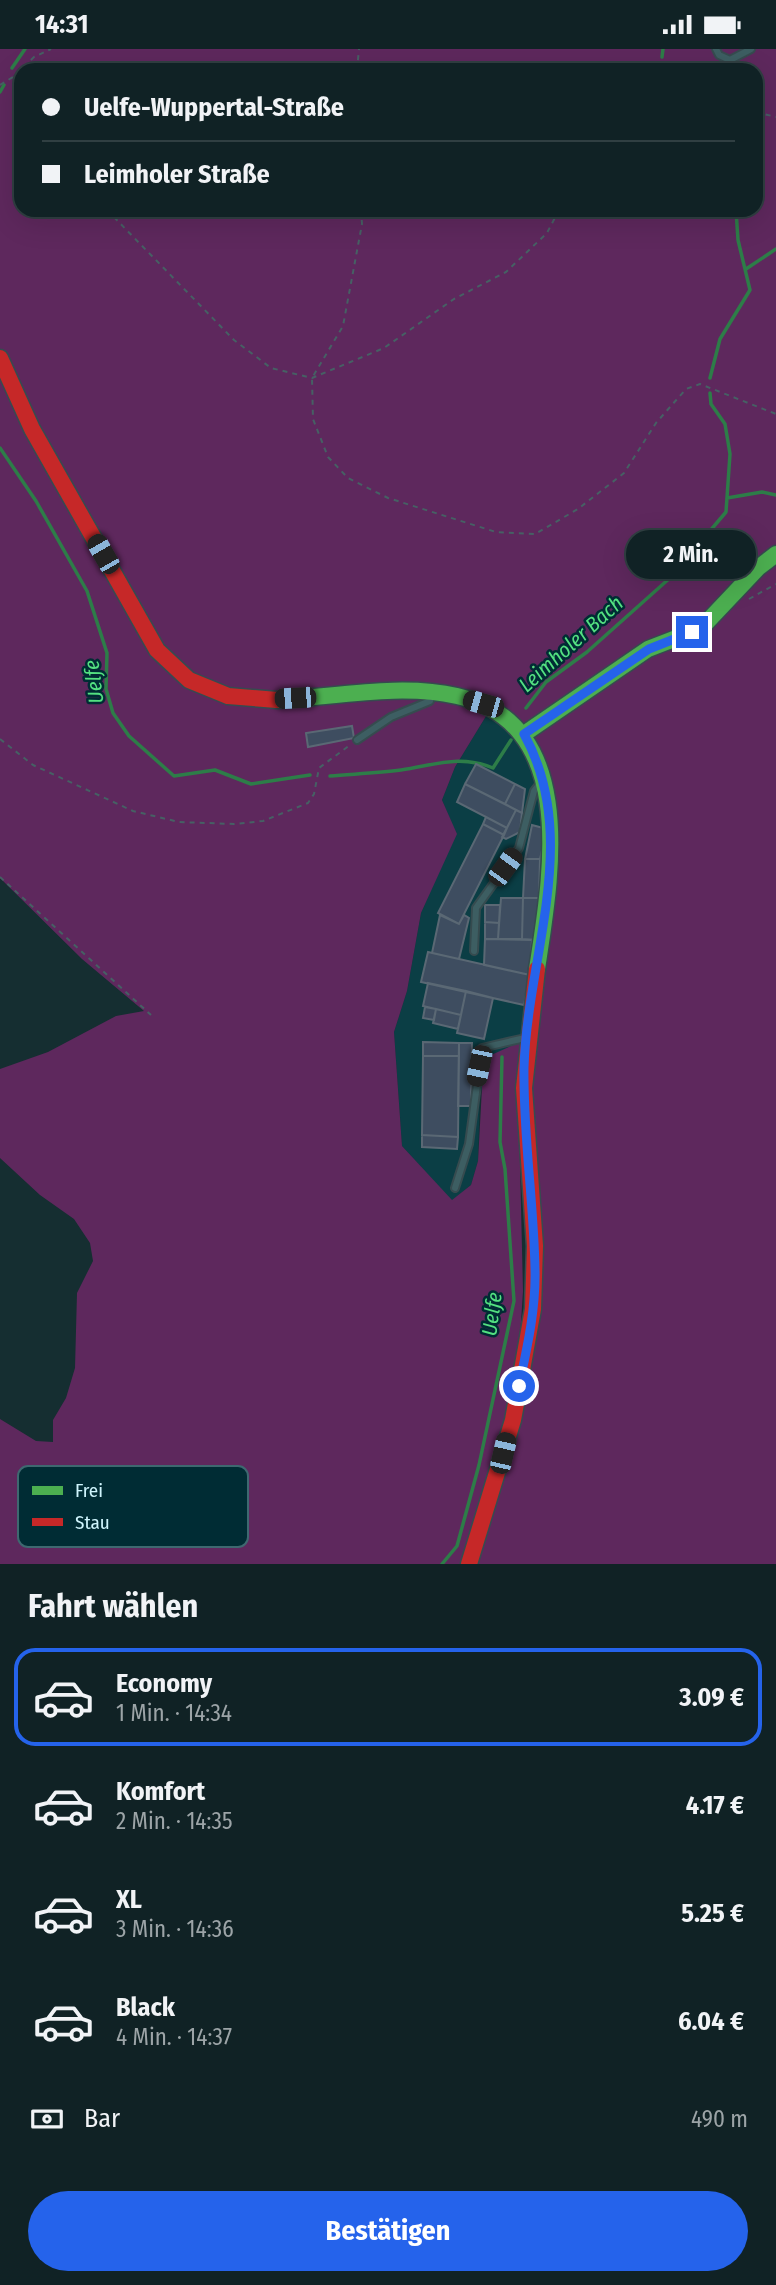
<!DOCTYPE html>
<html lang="de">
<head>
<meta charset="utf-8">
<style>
  :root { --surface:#102225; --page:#1e2f32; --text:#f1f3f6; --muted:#9ca4a7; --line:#303f42; --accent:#2563eb }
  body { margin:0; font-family:"Fira Sans Condensed",sans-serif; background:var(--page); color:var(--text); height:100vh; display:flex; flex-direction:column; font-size:26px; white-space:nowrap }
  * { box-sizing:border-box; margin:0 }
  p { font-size:23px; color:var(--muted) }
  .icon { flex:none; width:38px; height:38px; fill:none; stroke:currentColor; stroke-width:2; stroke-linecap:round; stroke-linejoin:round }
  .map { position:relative; height:1515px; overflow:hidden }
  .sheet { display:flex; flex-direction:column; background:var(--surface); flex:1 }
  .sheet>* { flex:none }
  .top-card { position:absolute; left:14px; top:14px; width:749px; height:154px; border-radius:21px; box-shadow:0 7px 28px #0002,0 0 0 2px var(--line); display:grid; align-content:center; height:154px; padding:0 28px; background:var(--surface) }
  .end { position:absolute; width:32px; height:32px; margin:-16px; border:9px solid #2563eb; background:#fff; box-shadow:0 0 0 4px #fff }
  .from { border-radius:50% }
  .bubble { position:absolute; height:49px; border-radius:24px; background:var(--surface); box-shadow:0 7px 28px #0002,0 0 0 2px var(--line); font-size:23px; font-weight:700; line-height:49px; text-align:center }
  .car { position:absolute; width:21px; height:42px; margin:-21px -10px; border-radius:9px; box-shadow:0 0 5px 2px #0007; background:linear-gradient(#222 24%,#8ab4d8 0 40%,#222 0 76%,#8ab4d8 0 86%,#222 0) }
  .top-card b { display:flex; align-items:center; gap:24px; height:66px; font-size:26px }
  .top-card b+b { border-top:2px solid var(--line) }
  .top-card i { width:18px; height:18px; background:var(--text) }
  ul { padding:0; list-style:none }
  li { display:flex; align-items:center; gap:21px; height:98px; margin:0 14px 10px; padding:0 14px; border:4px solid transparent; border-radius:21px }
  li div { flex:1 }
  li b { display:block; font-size:26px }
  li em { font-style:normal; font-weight:700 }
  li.current { border-color:var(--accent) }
  li>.icon { width:63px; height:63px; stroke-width:1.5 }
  h2 { padding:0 28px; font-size:32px; line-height:84px }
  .pay { display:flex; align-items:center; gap:18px; height:77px; padding:0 28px; font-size:26px }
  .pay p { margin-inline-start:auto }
  .action { display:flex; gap:14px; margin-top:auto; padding:14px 28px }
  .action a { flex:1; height:80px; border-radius:42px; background:var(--accent); color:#fff; font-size:28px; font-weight:700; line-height:80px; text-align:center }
  .status { display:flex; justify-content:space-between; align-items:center; height:49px; padding:0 35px; background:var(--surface); direction:ltr }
  .status svg { height:19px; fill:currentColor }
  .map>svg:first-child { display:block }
</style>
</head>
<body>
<div class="status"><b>14:31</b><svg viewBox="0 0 49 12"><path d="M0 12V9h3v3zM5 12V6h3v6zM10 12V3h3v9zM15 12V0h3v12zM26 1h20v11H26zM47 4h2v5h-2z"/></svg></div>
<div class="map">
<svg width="776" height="1515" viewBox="0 0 776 1515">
  <rect width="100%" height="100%" fill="#152e31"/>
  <path fill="#0b3e45" d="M491 659 501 666 533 711 546 776 532 930 522 992 480 1043 478 1112 471 1136 452 1152 402 1097 394 983 407 942 421 864 456 785 442 751 455 718Z"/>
  <path fill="#5e285d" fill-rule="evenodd" d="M0 0H713L716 3 721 0H776V1515H469C497 1426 536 1316 535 1222 535 1152 520 1082 525 1011 531 922 597 708 491 659L455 718 442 751 457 785 421 864 407 942 394 983 402 1097 452 1151 471 1136 478 1112 483 1020 489 1007 522 992 519 1072 523 1242 517 1335 495 1425 465 1515H0V1370L36 1392 53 1393V1371L66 1349 75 1319 77 1244 93 1212 90 1194 74 1170 40 1146 0 1109V1020L48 1003 116 967 144 962 82 910 0 829V315L30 381 139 574 164 615 181 632 207 645 244 653 336 654 414 648 488 658C393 606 248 698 167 614L32 380 0 309ZM21 21H756V161H21Z"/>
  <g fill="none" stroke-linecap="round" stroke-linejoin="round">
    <path stroke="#2d7d48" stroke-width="3.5" d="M662 8 663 0
      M12 19 25 0
      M0 43 4 36
      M746 220 776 200
      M710 329 720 290 750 241 738 191 736 161
      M0 399 36 452 87 542 107 604 106 640 113 664 129 687 174 727 215 721 251 735 310 726
      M727 449 762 443 776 446
      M526 659 546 633 587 603 671 528 726 463 730 405 725 375 711 355 710 344
      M330 727C353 725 378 724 401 721 435 716 460 705 493 719L511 691
      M442 1515 457 1497 479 1416 514 1252 505 1120 500 1093 502 1008"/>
  </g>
  <path fill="#3e4d60" stroke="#5a6874" stroke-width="2" d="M352 677 354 689 308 698 306 684Z
    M476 715 515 735 505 755 465 735Z
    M465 735 516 761 507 779 457 753Z
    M515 735 525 740 522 764 505 755Z
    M516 761 522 764 520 783 506 790 502 788Z
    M486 768 507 779 504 786 483 775Z
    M483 775 504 786 459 875 438 864Z
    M532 776 547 780 540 810H525Z
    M525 810H540L539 849H523Z
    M501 849H523L522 890H498Z
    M523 849H539L537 891 522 890Z
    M485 856H500L499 874 485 873Z
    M440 866 459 875 464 866 469 869 459 910 432 904Z
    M485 873 499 874 498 890H485Z
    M485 890 532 891 530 926 484 916Z
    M428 903 530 926 524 956 421 933Z
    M428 934 466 942 461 966 423 957Z
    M466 942 493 949 484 990 457 984Z
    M425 958 436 960 434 971 423 969Z
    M436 960 461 966 458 980 433 974Z
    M423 993 459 994V1007H423Z
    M459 994H472L471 1057H458Z
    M423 1007H459L458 1088 422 1086Z
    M422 1086 458 1088 457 1100 422 1098Z"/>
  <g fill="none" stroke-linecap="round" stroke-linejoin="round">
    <defs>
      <path id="lane" d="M716 0 719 6 730 11 751 0
        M357 691 391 668 430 652 431 648
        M474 902 476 859 519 799 534 742 541 733
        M455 1139 469 1095 482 999 525 989"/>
      <path id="fast" d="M277 651C335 648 400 634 457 647 580 674 551 828 537 920
        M524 685 648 600 692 583 706 574 758 519 776 505"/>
      <path id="jam" d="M0 309 32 380 157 601 189 631 228 647 277 651
        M469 1515 513 1371 533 1260 535 1197 524 1039 537 920"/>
    </defs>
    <use href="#lane" stroke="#364b4f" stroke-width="10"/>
    <use href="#fast" stroke="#364b4f" stroke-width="19"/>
    <use href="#jam" stroke="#364b4f" stroke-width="19"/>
    <path stroke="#466064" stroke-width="2" stroke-dasharray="5 5" stroke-linecap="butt" d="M357 21 359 0
      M639 21 653 12 674 21
      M13 28 21 34
      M0 36 13 28 34 8 51 0
      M756 63 776 68
      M107 161 234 291 271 319 312 329 384 299 454 250 506 223 547 184 559 161
      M361 161 362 175 343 277 312 329 313 370 328 408 348 429 388 449 496 483 535 485 578 460 624 424 656 374 686 340 700 335 776 365
      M749 550 776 535
      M0 690 33 716 133 762 179 773 234 775 263 772 308 754 314 745 319 719 350 696
      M0 828 151 966"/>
    <use href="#lane" stroke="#3d5e62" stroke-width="6"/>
    <use href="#fast" stroke="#4caf50" stroke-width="16"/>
    <use href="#jam" stroke="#c62828" stroke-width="16"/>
  </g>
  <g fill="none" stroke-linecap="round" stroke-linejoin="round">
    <path stroke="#2563eb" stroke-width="9" d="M519 1337C527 1299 536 1260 535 1221 534 1154 523 1087 524 1019 527 908 582 790 524 685L649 600 692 583"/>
  </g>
  <g text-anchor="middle" stroke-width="5" stroke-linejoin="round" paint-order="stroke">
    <g font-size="21" font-style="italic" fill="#53e181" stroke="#002c34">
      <text transform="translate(571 595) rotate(-42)" y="7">Leimholer Bach</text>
      <text transform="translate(94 633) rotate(-97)" y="7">Uelfe</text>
      <text transform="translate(492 1265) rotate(-82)" y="7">Uelfe</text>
    </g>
  </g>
  <rect x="18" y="1417" width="230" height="81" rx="10" fill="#002c34" stroke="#3e6870" stroke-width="2"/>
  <rect x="32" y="1437" width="31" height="9" fill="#4caf50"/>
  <rect x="32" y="1469" width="31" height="8" fill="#c62828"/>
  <g font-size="19" fill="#cff5fd">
    <text x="75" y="1448">Frei</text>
    <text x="75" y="1480">Stau</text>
  </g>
</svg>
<i class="end from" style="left:519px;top:1337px"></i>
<i class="end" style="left:692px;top:583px"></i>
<div class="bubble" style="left:626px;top:481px;width:130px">2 Min.</div>
<i class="car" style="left:103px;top:505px;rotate:330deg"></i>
<i class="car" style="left:295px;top:649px;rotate:267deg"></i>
<i class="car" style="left:483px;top:655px;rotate:286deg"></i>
<i class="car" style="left:505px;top:818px;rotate:36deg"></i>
<i class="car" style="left:479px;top:1017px;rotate:192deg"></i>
<i class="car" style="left:503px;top:1404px;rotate:13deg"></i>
<div class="top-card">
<b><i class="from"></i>Uelfe-Wuppertal-Straße</b>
<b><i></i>Leimholer Straße</b>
</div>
</div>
<section class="sheet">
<h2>Fahrt wählen</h2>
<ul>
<li class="current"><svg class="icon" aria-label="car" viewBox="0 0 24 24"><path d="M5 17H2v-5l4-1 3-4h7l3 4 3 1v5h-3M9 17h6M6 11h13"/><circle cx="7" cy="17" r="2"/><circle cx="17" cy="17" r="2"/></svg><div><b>Economy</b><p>1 Min. · 14:34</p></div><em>3.09 €</em></li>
<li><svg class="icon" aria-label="car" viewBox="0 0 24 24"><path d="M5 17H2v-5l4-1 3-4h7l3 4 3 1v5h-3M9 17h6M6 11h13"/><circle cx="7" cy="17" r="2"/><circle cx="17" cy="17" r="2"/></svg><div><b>Komfort</b><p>2 Min. · 14:35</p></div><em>4.17 €</em></li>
<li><svg class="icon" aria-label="car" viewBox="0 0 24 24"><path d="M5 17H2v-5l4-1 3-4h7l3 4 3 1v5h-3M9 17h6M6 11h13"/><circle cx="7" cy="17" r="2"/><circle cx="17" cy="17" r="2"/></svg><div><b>XL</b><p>3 Min. · 14:36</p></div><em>5.25 €</em></li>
<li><svg class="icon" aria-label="car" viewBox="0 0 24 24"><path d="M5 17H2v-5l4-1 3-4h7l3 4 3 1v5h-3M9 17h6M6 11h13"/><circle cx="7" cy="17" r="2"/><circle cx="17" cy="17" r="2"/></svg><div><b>Black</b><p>4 Min. · 14:37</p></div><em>6.04 €</em></li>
</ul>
<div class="pay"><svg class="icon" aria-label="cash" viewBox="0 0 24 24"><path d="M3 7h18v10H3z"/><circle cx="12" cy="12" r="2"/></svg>Bar<p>490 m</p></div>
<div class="action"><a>Bestätigen</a></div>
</section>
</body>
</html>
